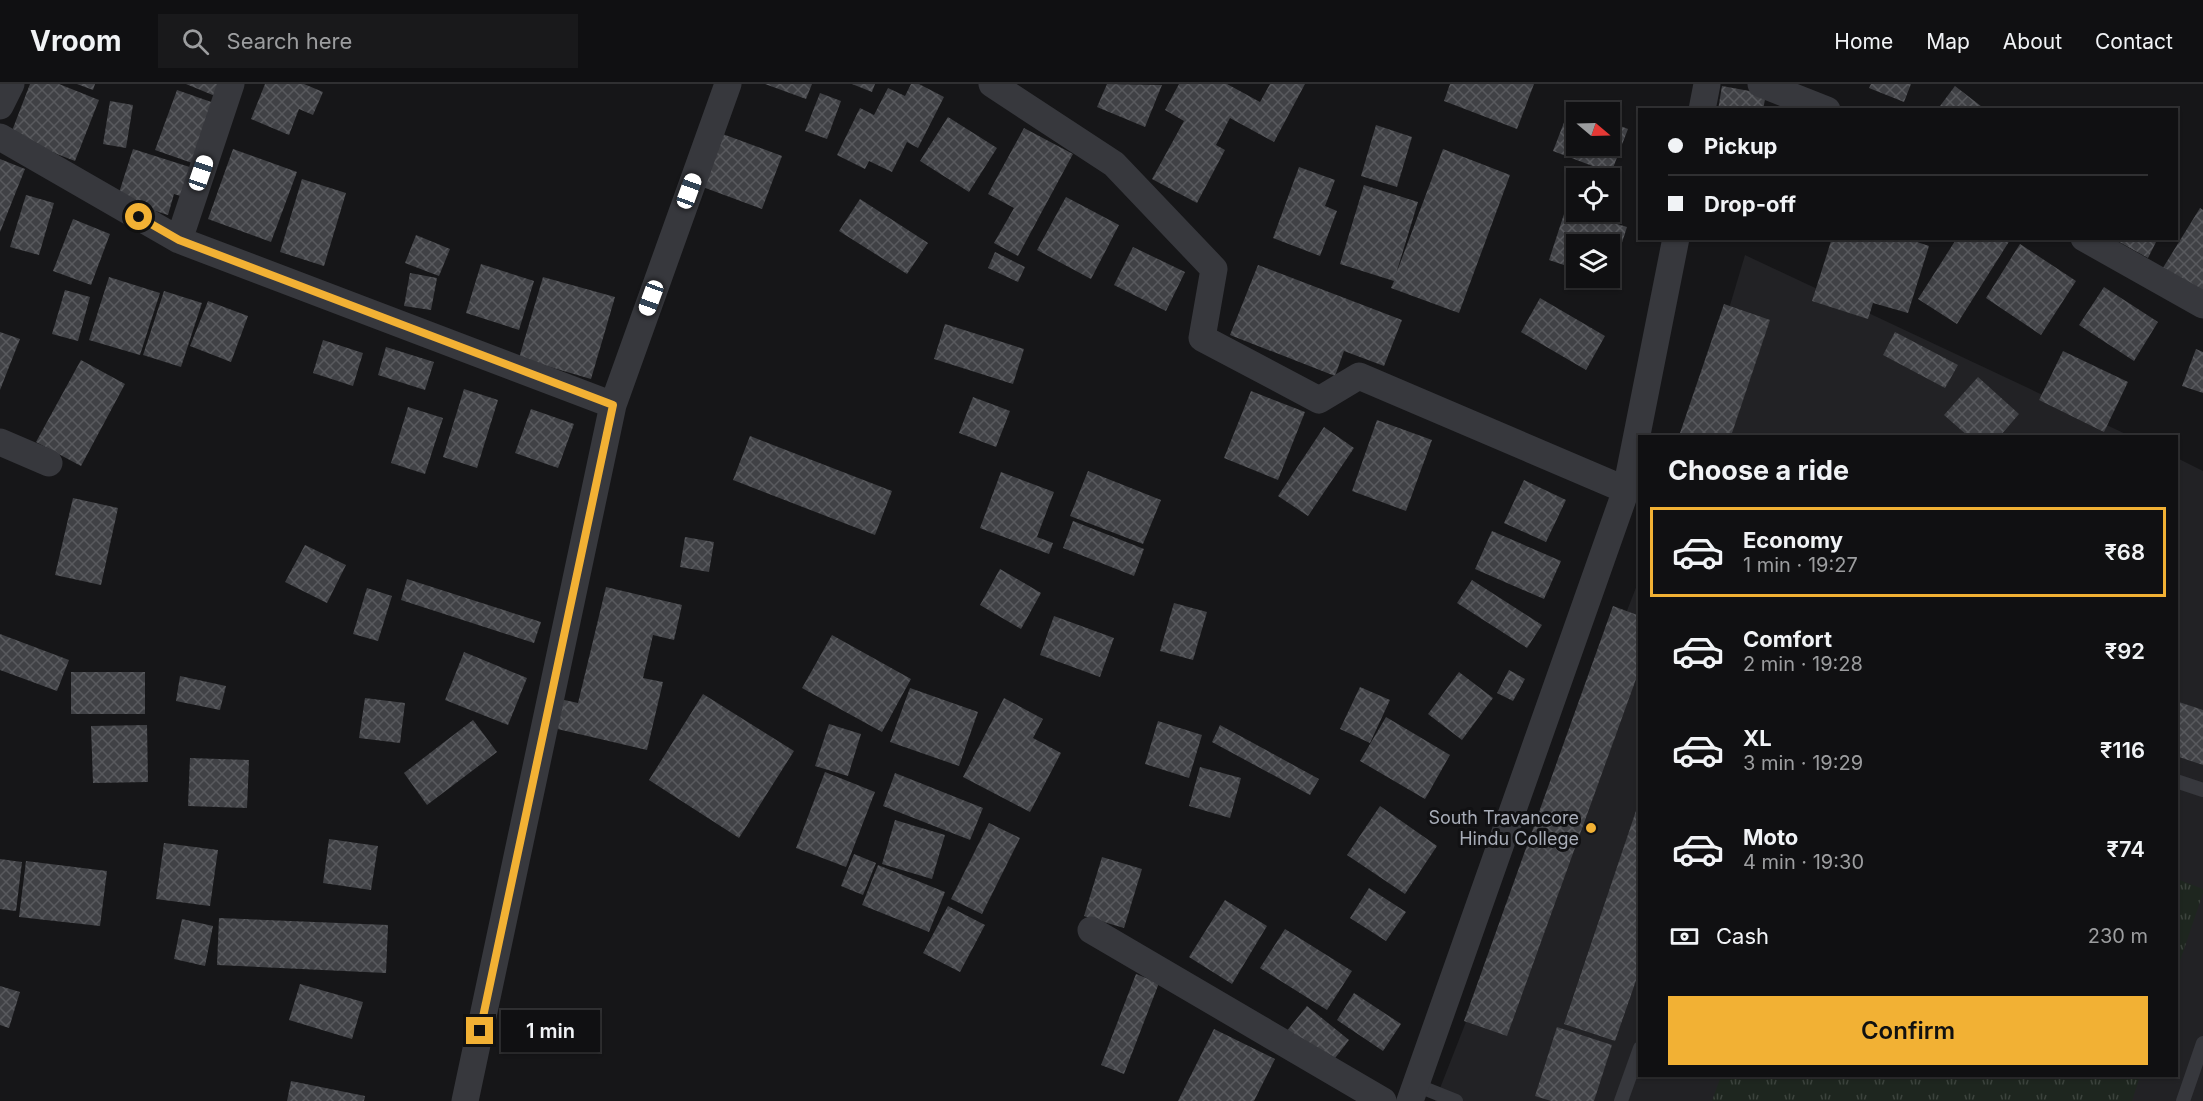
<!DOCTYPE html>
<html lang="en">
<head>
<meta charset="utf-8">
<style>
  :root { --surface:#101012; --page:#19191b; --text:#f1f3f6; --muted:#9c9d9f; --line:#303032; --accent:#f2b134 }
  body { margin:0; font-family:Inter,sans-serif; background:var(--page); color:var(--text); height:100vh; display:flex; flex-direction:column; font-size:22px; white-space:nowrap }
  * { box-sizing:border-box; margin:0 }
  p { font-size:20px; color:var(--muted) }
  .icon { flex:none; width:33px; height:33px; fill:none; stroke:currentColor; stroke-width:2; stroke-linecap:round; stroke-linejoin:round }
  .map { position:relative; flex:1; overflow:hidden }
  .sheet { position:absolute; left:1638px; top:351px; width:540px; height:642px; display:flex; flex-direction:column; background:var(--surface); border-radius:0px; box-shadow:0 2px 4px #0004,0 0 0 2px var(--line) }
  .sheet>* { flex:none }
  .banner { position:absolute; left:1638px; top:24px; width:540px; height:132px; border-radius:0px; box-shadow:0 2px 4px #0004,0 0 0 2px var(--line); display:grid; align-content:center; height:132px; padding:0 30px; background:var(--surface) }
  .needle { width:39px; rotate:109deg }
  .buttons { position:absolute; left:1566px; top:18px; display:grid; gap:12px }
  .buttons a { display:grid; place-items:center; width:54px; height:54px; border-radius:0px; background:var(--surface); box-shadow:0 2px 4px #0004,0 0 0 2px var(--line); font-size:30px }
  .end { position:absolute; width:27px; height:27px; margin:-14px; border:8px solid #f2b134; background:#111; box-shadow:0 0 0 3px #111 }
  .from { border-radius:50% }
  .bubble { position:absolute; height:42px; border-radius:0px; background:var(--surface); box-shadow:0 2px 4px #0004,0 0 0 2px var(--line); font-size:20px; font-weight:600; line-height:42px; text-align:center }
  .car { position:absolute; width:18px; height:36px; margin:-18px -9px; border-radius:8px; box-shadow:0 0 4px 2px #0007; background:linear-gradient(#fff 24%,#345 0 40%,#fff 0 76%,#345 0 86%,#fff 0) }
  .banner b { display:flex; align-items:center; gap:21px; height:57px; font-size:22px }
  .banner b+b { border-top:2px solid var(--line) }
  .banner i { width:15px; height:15px; background:var(--text) }
  ul { padding:0; list-style:none }
  li { display:flex; align-items:center; gap:18px; height:90px; margin:0 12px 9px; padding:0 18px; border:3px solid transparent; border-radius:0px }
  li div { flex:1 }
  li b { display:block; font-size:22px }
  li em { font-style:normal; font-weight:600 }
  li.active { border-color:var(--accent) }
  li>.icon { width:54px; height:54px; stroke-width:1.5 }
  h2 { padding:0 30px; font-size:27px; line-height:72px }
  .pay { display:flex; align-items:center; gap:15px; height:66px; padding:0 30px; font-size:22px }
  .pay p { margin-inline-start:auto }
  .button { display:flex; gap:12px; margin-top:auto; padding:12px 30px }
  .button a { flex:1; height:69px; border-radius:0px; background:var(--accent); color:#111; font-size:24px; font-weight:600; line-height:69px; text-align:center }
  header { display:flex; align-items:center; gap:36px; box-sizing:border-box; height:84px; padding:0 30px; background:var(--surface); border-bottom:2px solid var(--line) }
  header strong { font-size:28px }
  nav { display:flex; gap:33px; margin-inline-start:auto; font-size:21px }
  .search { width:420px; height:54px; background:var(--page); display:flex; align-items:center; gap:15px; box-sizing:border-box; padding:0 21px; border-radius:0px; color:var(--muted); font-size:22px }
  .map>svg:first-child { display:block }
</style>
</head>
<body>
<header>
<strong>Vroom</strong>
<div class="search"><svg class="icon" aria-label="search" viewBox="0 0 24 24"><circle cx="10" cy="10" r="6"/><path d="M15 15l6 6"/></svg>Search here</div>
<nav><a>Home</a><a>Map</a><a>About</a><a>Contact</a></nav>
</header>
<div class="map">
<svg width="2203" height="1017" viewBox="0 0 2203 1017">
  <defs>
    <pattern id="park-tufts" width="24" height="20" patternUnits="userSpaceOnUse" patternTransform="scale(1.5)"><rect width="24" height="20" fill="#1e261f"/><path d="M3 7l-1-3M5 7V3M7 7l1-3M15 17l-1-3M17 17v-4M19 17l1-3" fill="none" stroke="#3c433d"/></pattern>
    <pattern id="building-cross-hatch" width="8" height="8" patternUnits="userSpaceOnUse" patternTransform="scale(1.5)"><rect width="8" height="8" fill="#404145"/><path d="M0 0l8 8M0 8l8-8" fill="none" stroke="#595a5e"/></pattern>
  </defs>
  <rect width="100%" height="100%" fill="#161618"/>
  <path fill="#222225" d="M1745 171 2130 352H1691Z
    M2177 374 2203 387V1017H1435L1639 496 1640 992H2176Z"/>
  <path fill="url(#park-tufts)" d="M2177 795 2203 805V809L2177 886Z
    M1721 992H2140L2132 1017H1712Z"/>
  <path fill="url(#building-cross-hatch)" d="M30 0H59L99 16 75 77 10 52Z
    M77 0H95L93 6Z
    M186 0H220L215 12Z
    M265 0H304L323 8 313 31 299 25 289 51 251 35Z
    M765 0H812L806 15Z
    M852 0H875L872 8Z
    M911 0H919L944 13 918 64 907 58 892 88 869 77 865 85 837 71 860 24 874 31 888 4 905 12Z
    M1107 0 1162 1 1145 43 1097 23Z
    M1179 0H1227L1260 18 1270 0H1305L1274 58 1230 34 1216 61 1225 66 1197 119 1152 95 1184 37 1165 26Z
    M1450 0H1534L1517 45 1444 17Z
    M1871 0H1911L1904 18 1869 4Z
    M1722 2 1766 10 1763 26H1718Z
    M1955 2 1986 26H1937Z
    M177 6 217 20 195 80 155 66Z
    M820 9 841 17 827 55 805 47Z
    M110 17 133 21 126 64 103 60Z
    M1570 23 1585 28H1576V62H1610V38L1628 45 1611 89 1553 67Z
    M948 33 997 64 969 108 920 77Z
    M1376 41 1412 53 1397 103 1361 92Z
    M1024 44 1073 70 1018 172 994 159 1014 124 988 110Z
    M720 49 782 72 762 125 700 102Z
    M133 65 196 85 187 114 174 110 168 131 117 115Z
    M233 65 297 88 271 158 208 135Z
    M1443 65 1510 91 1459 229 1391 204 1394 197 1340 180 1364 101 1418 118 1396 190Z
    M0 75 25 85 0 148Z
    M1299 83 1335 96 1325 122 1337 127 1320 172 1273 154Z
    M302 95 346 109 324 182 280 168Z
    M26 111 54 119 39 171 10 163Z
    M1066 113 1119 141 1091 195 1037 166Z
    M860 115 928 159 907 190 839 147Z
    M1566 124 1627 143 1610 196 1603 194H1610V160H1576V185L1549 176Z
    M2200 124 2203 126V212L2161 187Z
    M73 135 110 150 91 201 53 187Z
    M416 151 450 165 439 192 405 179Z
    M1832 154H1905L1929 162 1908 229 1873 219 1868 235 1812 217Z
    M1957 154 2010 156 1957 240 1918 215Z
    M2112 154H2158L2148 174Z
    M2020 160 2076 197 2041 251 1986 214Z
    M1133 163 1185 188 1166 227 1114 201Z
    M995 168 1025 183 1018 198 988 184Z
    M481 180 534 197 519 246 466 229Z
    M1258 181 1402 236 1384 282 1344 267 1335 292 1230 251Z
    M410 189 437 194 431 226 404 222Z
    M109 193 160 209 140 271 89 256Z
    M543 193 615 213 591 295 519 274Z
    M2104 203 2158 238 2134 277 2079 241Z
    M65 206 90 213 78 257 52 250Z
    M164 207 202 219 181 283 143 271Z
    M1540 214 1605 252 1586 286 1521 248Z
    M208 217 248 232 231 278 190 262Z
    M1724 220 1770 236 1731 352H1679Z
    M945 240 1024 265 1013 300 934 275Z
    M0 248 20 255 0 306Z
    M1895 248 1958 281 1945 304 1883 271Z
    M323 256 363 269 353 302 313 289Z
    M386 263 434 278 425 306 378 291Z
    M2196 265 2203 268V309L2182 302Z
    M2063 267 2128 298 2104 348 2039 316Z
    M81 276 125 300 81 382 36 358Z
    M1978 293 2019 330 2000 352H1968L1944 331Z
    M464 305 498 316 477 384 443 373Z
    M1251 307 1305 328 1278 396 1224 374Z
    M973 313 1010 327 996 363 959 349Z
    M408 323 443 334 425 390 391 379Z
    M531 325 574 340 558 384 515 369Z
    M1377 336 1432 356 1406 427 1352 407Z
    M1324 343 1354 364 1308 432 1278 412Z
    M750 352 892 407 875 451 733 396Z
    M1088 387 1161 416 1143 460 1070 432Z
    M1001 388 1054 408 1037 453 1053 459 1049 470 980 444Z
    M1524 396 1566 416 1546 458 1504 439Z
    M73 414 118 424 101 501 55 491Z
    M1073 437 1144 465 1134 492 1063 464Z
    M1492 447 1561 477 1544 515 1475 485Z
    M685 453 714 458 709 488 680 483Z
    M305 461 346 481 327 519 285 498Z
    M1000 485 1041 509 1021 545 980 521Z
    M407 495 541 538 534 559 401 516Z
    M1472 496 1542 541 1527 564 1457 519Z
    M606 503 682 521 674 556 653 551 643 594 663 598 647 666 549 643 555 614 578 619Z
    M367 504 392 512 378 557 353 550Z
    M1174 519 1207 528 1193 576 1160 567Z
    M1613 522 1640 532V584L1507 952 1464 937Z
    M1054 532 1114 554 1100 593 1040 571Z
    M0 550 69 576 57 607 0 586Z
    M832 551 911 595 882 648 802 604Z
    M464 568 527 594 508 641 445 616Z
    M1509 586 1525 595 1513 617 1497 609Z
    M71 588H145V630H71Z
    M1459 588 1493 614 1462 656 1428 630Z
    M180 592 226 602 220 626 176 617Z
    M1360 603 1390 616 1370 659 1340 645Z
    M910 604 978 628 959 682 890 658Z
    M703 610 794 667 739 754 649 696Z
    M365 614 405 619 400 659 359 654Z
    M1004 614 1043 635 1033 654 1061 669 1030 728 963 693Z
    M2176 617 2203 626V681L2176 672Z
    M1386 633 1450 671 1425 715 1360 677Z
    M473 636 497 668 427 721 404 689Z
    M1158 637 1202 651 1189 694 1145 680Z
    M829 640 861 650 848 692 815 682Z
    M147 641 148 698 93 699 91 642Z
    M1220 641 1319 695 1310 711 1212 658Z
    M190 674 249 676 247 724 188 722Z
    M1200 683 1241 694 1230 734 1189 722Z
    M825 688 875 708 846 783 796 764Z
    M895 689 983 724 970 756 883 722Z
    M1639 718 1640 885 1615 957 1564 940Z
    M1380 722 1437 762 1405 810 1347 771Z
    M895 736 945 751 932 795 882 780Z
    M989 739 1020 754 982 830 951 815Z
    M329 755 378 762 371 806 323 799Z
    M164 759 218 766 210 822 156 815Z
    M854 770 876 779 863 811 841 802Z
    M1102 773 1142 785 1124 844 1084 832Z
    M0 775 22 778 16 827 0 825Z
    M26 777 107 787 100 842 19 833Z
    M878 781 945 808 929 848 862 821Z
    M1369 804 1406 828 1386 857 1350 834Z
    M1225 816 1267 842 1232 900 1189 873Z
    M948 822 985 841 960 888 923 869Z
    M219 834 388 841 386 889 217 881Z
    M182 835 213 842 205 882 174 875Z
    M1285 845 1352 887 1327 926 1260 884Z
    M1136 890 1159 899 1124 990 1101 981Z
    M300 900 363 918 352 955 289 936Z
    M0 902 20 908 9 944 0 941Z
    M1354 909 1401 940 1383 967 1337 936Z
    M1307 922 1349 956 1329 982 1286 948Z
    M1557 943 1612 961 1594 1017H1551L1535 1012Z
    M1214 945 1275 975 1254 1017H1178Z
    M291 997 365 1012 364 1017H287Z"/>
  <g fill="none" stroke-linecap="round" stroke-linejoin="round">
    <path stroke="#37383d" stroke-width="14" d="M2176 697 2203 706
      M1416 1001 1456 1017
      M1621 1017 1640 964
      M2183 1017 2203 959"/>
    <path stroke="#37383d" stroke-width="27" d="M992 0 1114 80 1214 185 1202 254 1319 316 1359 292 1626 406
      M1761 0 1827 26
      M0 22 11 0
      M1702 26 1707 0
      M0 53 179 156 613 321
      M2084 154 2203 221
      M179 156 231 0
      M0 358 49 379
      M1091 846 1383 1017
      M465 1017 613 321 728 0
      M1410 1017 1626 406 1676 154"/>
  </g>
  <g fill="none" stroke-linecap="round" stroke-linejoin="round">
    <path stroke="#f2b134" stroke-width="8" d="M139 133 179 156 613 321 480 947"/>
  </g>
  <circle fill="#f2b134" stroke="#111113" stroke-width="2" cx="1591" cy="744" r="6"/>
  <g text-anchor="middle" stroke-width="6" stroke-linejoin="round" paint-order="stroke">
    <g font-size="18" fill="#a8adb8" stroke="#111113" text-anchor="end">
      <text x="1579" y="740">South Travancore<tspan x="1579" dy="21">Hindu College</tspan></text>
    </g>
  </g>
</svg>
<div class="buttons">
<a><svg class="needle" viewBox="-14 -14 28 28"><path d="M0-13l5 13h-10z" fill="#e53935"/><path d="M0 13l5-13h-10z" fill="#9c9d9f"/></svg></a>
<a><svg class="icon" aria-label="locate" viewBox="0 0 24 24"><circle cx="12" cy="12" r="6"/><path d="M12 2v4M12 18v4M2 12h4M18 12h4"/></svg></a>
<a><svg class="icon" aria-label="layers" viewBox="0 0 24 24"><path d="M12 4l9 5-9 5-9-5zM3 14l9 5 9-5"/></svg></a>
</div>
<i class="end from" style="left:139px;top:133px"></i>
<i class="end" style="left:480px;top:947px"></i>
<div class="bubble" style="left:501px;top:926px;width:99px">1 min</div>
<i class="car" style="left:201px;top:89px;rotate:19deg"></i>
<i class="car" style="left:689px;top:107px;rotate:20deg"></i>
<i class="car" style="left:651px;top:214px;rotate:200deg"></i>
<div class="banner">
<b><i class="from"></i>Pickup</b>
<b><i></i>Drop-off</b>
</div>
<section class="sheet">
<h2>Choose a ride</h2>
<ul>
<li class="active"><svg class="icon" aria-label="car" viewBox="0 0 24 24"><path d="M5 17H2v-5l4-1 3-4h7l3 4 3 1v5h-3M9 17h6M6 11h13"/><circle cx="7" cy="17" r="2"/><circle cx="17" cy="17" r="2"/></svg><div><b>Economy</b><p>1 min · 19:27</p></div><em>₹68</em></li>
<li><svg class="icon" aria-label="car" viewBox="0 0 24 24"><path d="M5 17H2v-5l4-1 3-4h7l3 4 3 1v5h-3M9 17h6M6 11h13"/><circle cx="7" cy="17" r="2"/><circle cx="17" cy="17" r="2"/></svg><div><b>Comfort</b><p>2 min · 19:28</p></div><em>₹92</em></li>
<li><svg class="icon" aria-label="car" viewBox="0 0 24 24"><path d="M5 17H2v-5l4-1 3-4h7l3 4 3 1v5h-3M9 17h6M6 11h13"/><circle cx="7" cy="17" r="2"/><circle cx="17" cy="17" r="2"/></svg><div><b>XL</b><p>3 min · 19:29</p></div><em>₹116</em></li>
<li><svg class="icon" aria-label="car" viewBox="0 0 24 24"><path d="M5 17H2v-5l4-1 3-4h7l3 4 3 1v5h-3M9 17h6M6 11h13"/><circle cx="7" cy="17" r="2"/><circle cx="17" cy="17" r="2"/></svg><div><b>Moto</b><p>4 min · 19:30</p></div><em>₹74</em></li>
</ul>
<div class="pay"><svg class="icon" aria-label="cash" viewBox="0 0 24 24"><path d="M3 7h18v10H3z"/><circle cx="12" cy="12" r="2"/></svg>Cash<p>230 m</p></div>
<div class="button"><a>Confirm</a></div>
</section>
</div>
</body>
</html>
